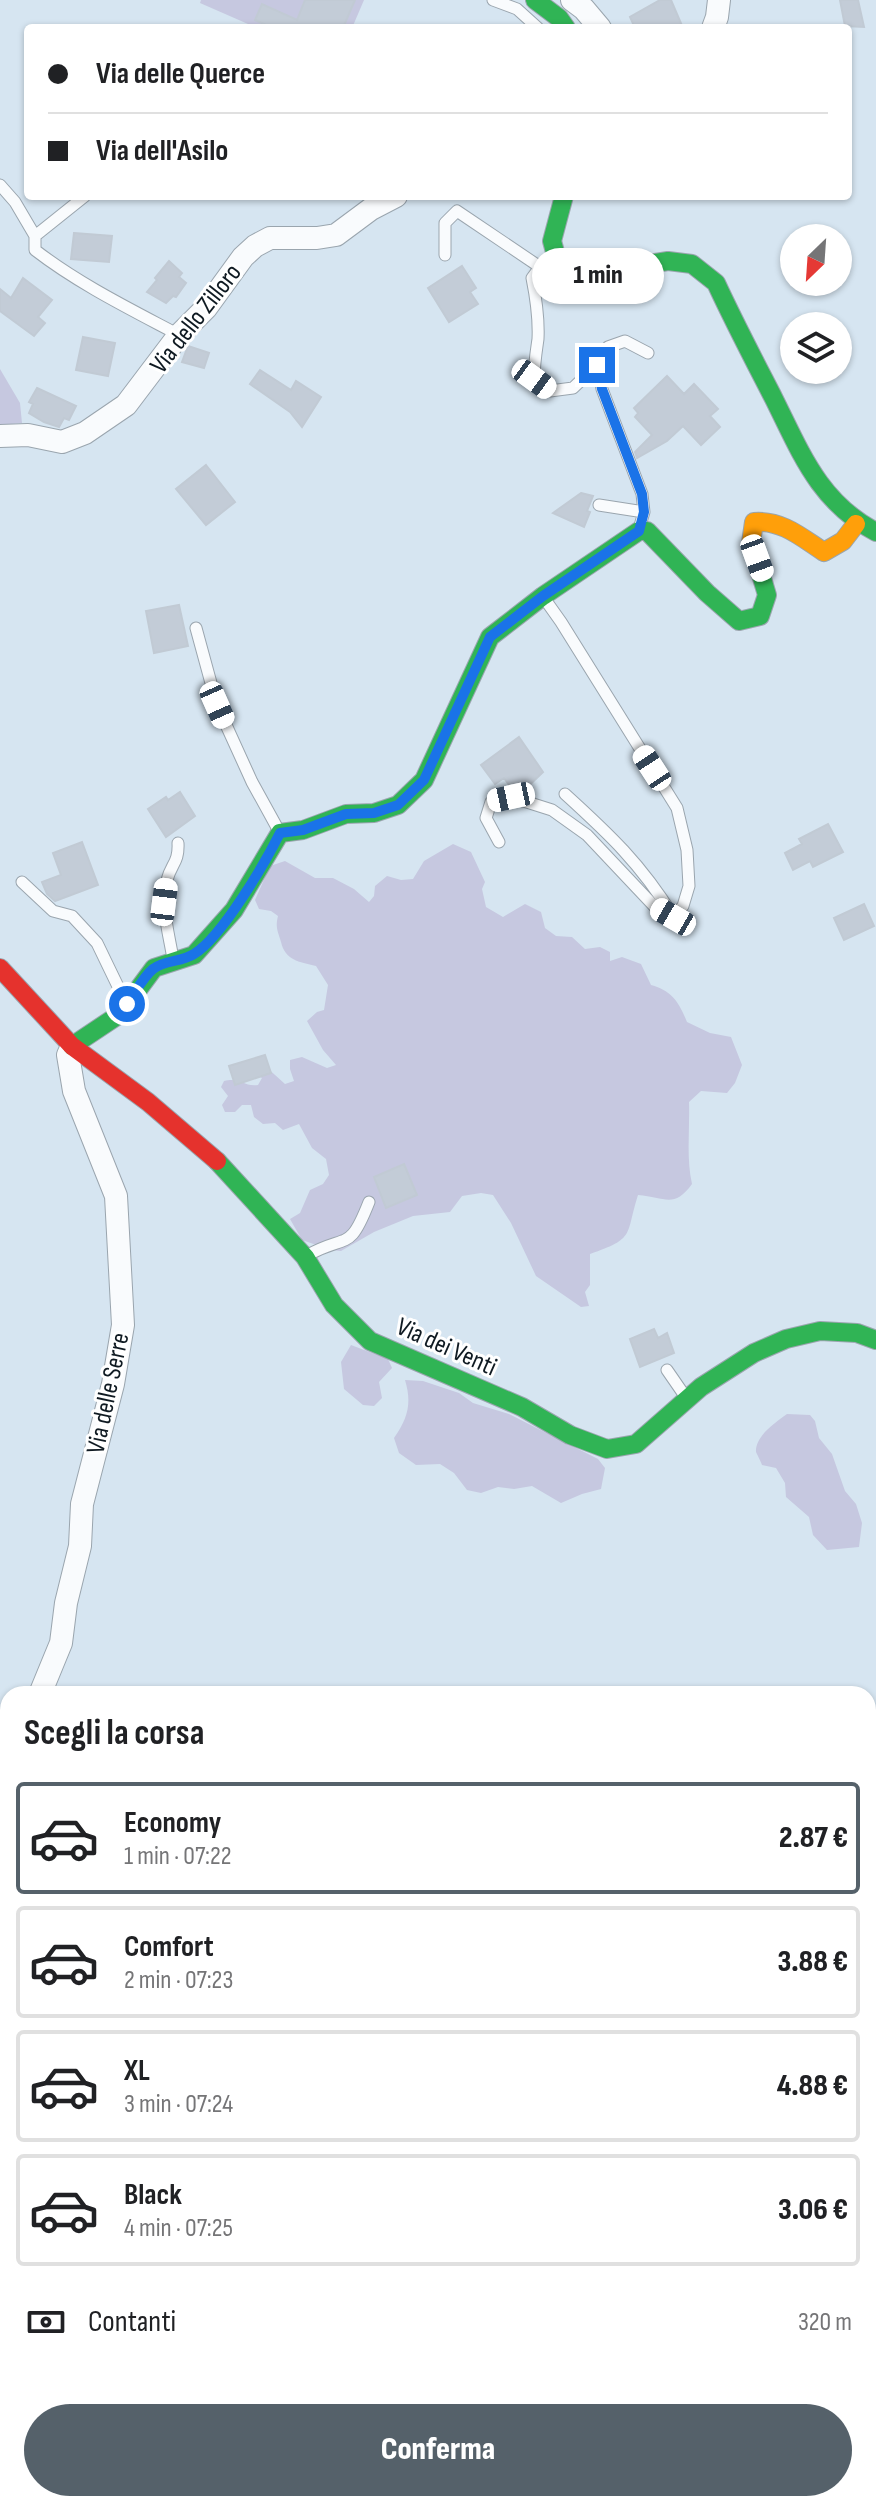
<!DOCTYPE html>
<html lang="it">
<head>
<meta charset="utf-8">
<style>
  :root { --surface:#fff; --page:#f6f6f6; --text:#202124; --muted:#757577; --line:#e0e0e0; --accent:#55616a }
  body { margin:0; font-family:"Sofia Sans Condensed",sans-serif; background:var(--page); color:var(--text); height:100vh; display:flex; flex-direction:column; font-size:30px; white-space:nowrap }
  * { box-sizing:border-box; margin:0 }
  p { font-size:26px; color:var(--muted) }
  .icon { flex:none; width:44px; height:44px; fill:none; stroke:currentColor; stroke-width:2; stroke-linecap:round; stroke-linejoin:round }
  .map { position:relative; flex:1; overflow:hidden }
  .side { position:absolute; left:0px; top:1686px; width:876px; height:826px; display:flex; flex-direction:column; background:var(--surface); border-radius:24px 24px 0 0; box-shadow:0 2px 6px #0004 }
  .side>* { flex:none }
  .guide { position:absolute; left:24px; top:24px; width:828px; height:176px; border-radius:8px; box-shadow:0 2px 6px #0004; display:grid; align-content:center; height:176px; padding:0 24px; background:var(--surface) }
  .needle { width:52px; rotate:205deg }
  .tools { position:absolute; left:780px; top:224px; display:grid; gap:16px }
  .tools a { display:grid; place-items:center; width:72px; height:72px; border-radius:50%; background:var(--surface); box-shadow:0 2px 6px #0004; font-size:40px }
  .end { position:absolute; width:36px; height:36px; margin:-18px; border:10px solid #1a73e8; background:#fff; box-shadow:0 0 0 4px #fff }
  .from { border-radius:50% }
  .bubble { position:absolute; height:56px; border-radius:28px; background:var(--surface); box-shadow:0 2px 6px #0004; font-size:26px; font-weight:800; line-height:56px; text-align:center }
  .car { position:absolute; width:24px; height:48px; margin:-24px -12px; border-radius:10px; box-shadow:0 0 6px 2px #0007; background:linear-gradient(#fff 24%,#345 0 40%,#fff 0 76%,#345 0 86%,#fff 0) }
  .guide b { display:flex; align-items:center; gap:28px; height:76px; font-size:30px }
  .guide b+b { border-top:2px solid var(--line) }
  .guide i { width:20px; height:20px; background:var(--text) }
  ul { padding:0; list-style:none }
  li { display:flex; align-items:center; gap:24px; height:112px; margin:0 16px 12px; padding:0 8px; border:4px solid var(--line); border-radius:8px }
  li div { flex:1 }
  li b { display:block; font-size:30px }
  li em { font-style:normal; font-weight:800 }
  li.active { border-color:var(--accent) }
  li>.icon { width:72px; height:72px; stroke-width:1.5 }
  h2 { padding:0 24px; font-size:36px; line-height:96px }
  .pay { display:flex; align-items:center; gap:20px; height:88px; padding:0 24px; font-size:30px }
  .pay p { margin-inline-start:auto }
  .cta { display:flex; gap:16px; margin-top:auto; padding:16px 24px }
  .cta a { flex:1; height:92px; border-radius:48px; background:var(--accent); color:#fff; font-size:32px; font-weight:800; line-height:92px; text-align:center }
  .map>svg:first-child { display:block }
</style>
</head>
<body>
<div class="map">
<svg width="876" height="2511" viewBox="0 0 876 2511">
  <rect width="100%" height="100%" fill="#d6e5f1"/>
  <path fill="#c6c8e0" d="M201 0H364L352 28H257L200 3Z
    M0 369 20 403 22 423 0 425Z
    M453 844 471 852 485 882 482 889 486 907 503 917 525 904 541 912 545 928 556 936 572 937 585 949 600 947 610 952V961L622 957 641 964 651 985C672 991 679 1002 687 1022L710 1033 731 1037 742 1065 735 1083 727 1093 701 1091 689 1102C690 1129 686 1157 692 1184 674 1209 665 1197 638 1195 625 1236 636 1238 590 1254V1285L585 1292 589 1306 581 1307 536 1276 511 1223 493 1195 481 1193 462 1196 450 1212 413 1216 374 1232 341 1251 331 1250 302 1240 290 1219 300 1213 310 1190 323 1184 329 1175 326 1159 312 1148 299 1124 283 1130 275 1123 263 1124 254 1117 251 1105H242L235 1112H225L222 1105 228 1096 221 1087 224 1081C241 1077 243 1087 258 1085L262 1078 254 1074 264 1065 285 1084 294 1081 290 1069V1060L302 1057 327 1068 336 1065 323 1050 307 1021 317 1012 324 1010 328 985 316 966C299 962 285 960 281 942 278 931 275 928 278 916L271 911 259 909 255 900 270 866 285 861 315 878H333L354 889 369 902 374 896 375 886 387 876 401 880 413 879 424 861Z
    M351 1345 388 1359 392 1368 379 1382 382 1398 374 1406 363 1405 344 1389 341 1362Z
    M405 1380 423 1381 459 1393 473 1403 509 1414 598 1459 605 1468 601 1489 582 1494 561 1503 532 1486 514 1489 498 1487 481 1493 467 1490 454 1473 440 1464 416 1465 399 1453 394 1438C408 1418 412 1403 405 1380Z
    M787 1414 810 1415 815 1421 819 1438 832 1454 845 1491 856 1504 862 1523 859 1547 827 1550 813 1535 809 1517 786 1497 785 1483 776 1468 762 1465C762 1464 756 1452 756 1452 755 1436 776 1422 787 1414Z
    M8 2289V2504H70L73 2511H0V2291Z"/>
  <path fill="#c3ccd7" stroke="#c1cad4" stroke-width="2" d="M305 0H355L343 28H273L255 20 262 4 297 20Z
    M660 0H671L683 28H635L630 17Z
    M840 0H858L864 27 845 26Z
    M74 233 112 236 109 262 71 259Z
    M169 261 182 273 179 277 186 283 176 297 173 296 166 303 147 292 157 280 155 278Z
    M462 266 476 288 470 292 478 304 449 322 428 288Z
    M23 278 52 300 38 317 45 323 34 336 0 311V289L11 298Z
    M83 337 115 343 108 376 76 370Z
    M188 346 209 353 204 368 182 362Z
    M260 370 291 390 296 381 321 397 302 427 290 412 250 384Z
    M667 376 684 394 694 384 718 409 710 416 720 427 701 445 683 426 667 441 637 458 635 452 652 435 635 417 638 413 634 408Z
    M37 388 76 406 69 420 64 418 59 427 44 422 29 413 33 404 29 402Z
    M206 465 235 502 206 525 176 489Z
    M581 493 593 496 587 511 590 512 584 527 553 513Z
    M179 605 188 646 154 653 146 611Z
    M519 737 543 772 522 792 517 790 512 783 509 785 504 778 495 784 481 765Z
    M180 792 195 816 166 837 148 809 166 797 168 800Z
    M828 824 843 852 813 867 810 861 793 870 785 853 802 844 799 839Z
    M82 842 98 885 55 901 47 894 42 882 61 875 53 853Z
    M864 904 874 926 844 940 834 918Z
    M265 1055 271 1073 235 1085 229 1066Z
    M404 1164 417 1195 386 1208 374 1177Z
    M654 1329 658 1338 667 1333 674 1353 640 1367 630 1339Z"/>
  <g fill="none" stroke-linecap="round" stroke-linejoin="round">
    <defs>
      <path id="lane" d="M493 0 517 9 538 28
        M0 185 15 202 35 236V250C79 284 130 309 179 335
        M35 236 85 196
        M445 255V223L457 211 540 267
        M558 263 540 267 532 278C536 298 539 319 538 339 536 353 534 365 534 379L550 391 573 388 597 365 602 389 642 494 644 512 639 529
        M597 365 608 347 625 341 648 353
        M599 505 644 512
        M544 598 561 622 677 808 687 850 689 886 683 906 673 917
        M196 628 217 705 252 782 279 831
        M565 794C609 834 641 864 673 916
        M499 842 486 818 491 802 511 797 552 810 587 835 654 906 673 917
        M22 882 53 911 72 916 97 943 125 1001
        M173 959C169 934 160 905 167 880 171 864 179 863 178 843
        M308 1255C348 1233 349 1253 369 1202
        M667 1370 687 1399
        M0 1943 8 1931"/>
      <path id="street" d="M572 0 584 9 600 28
        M713 28 717 17 719 0
        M0 436 28 435 62 442 85 433 126 405 179 335 206 308 243 257 255 246 270 238H317L336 235 371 209 396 196
        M40 1694 61 1643 66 1603 80 1546 82 1504 113 1384 123 1325 116 1196 74 1091 68 1055 72 1046
        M0 1786 8 1785
        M868 2059 876 2076
        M868 2121 876 2115
        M723 2504 724 2511"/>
      <path id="fast" d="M535 0 559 18 566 28
        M564 196 552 241 558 263 586 270 623 268 668 261 692 264 716 283C734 322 754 360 774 399 801 453 819 502 876 532
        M72 1046 120 1014 154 968 194 955 234 910 280 833 303 830 346 814 374 813 398 805 424 780 490 637 543 596 639 531H647L707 593 739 621 760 616 767 595 759 568
        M217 1161 305 1257 334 1305 370 1341 522 1407 570 1435 607 1449 636 1444 701 1387 754 1353 786 1339 820 1331 857 1333 876 1340"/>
      <path id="slow" d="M759 568 751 543 754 522C782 520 801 537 824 552L843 541 856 524"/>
      <path id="jam" d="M0 968 72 1046 148 1102 217 1161"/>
    </defs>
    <use href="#lane" stroke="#9aa5ae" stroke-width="13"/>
    <use href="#street" stroke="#9aa5ae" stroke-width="24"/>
    <use href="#fast" stroke="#9aa5ae" stroke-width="20"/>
    <use href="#slow" stroke="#9aa5ae" stroke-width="20"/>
    <use href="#jam" stroke="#9aa5ae" stroke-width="20"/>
    <use href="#lane" stroke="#f9fbfd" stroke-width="11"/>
    <use href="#street" stroke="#f9fbfd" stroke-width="22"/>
    <use href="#fast" stroke="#30b455" stroke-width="18"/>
    <use href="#slow" stroke="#ff9f0a" stroke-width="18"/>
    <use href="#jam" stroke="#e5322d" stroke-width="18"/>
  </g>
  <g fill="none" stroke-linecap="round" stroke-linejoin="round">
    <path stroke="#1a73e8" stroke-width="10" d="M127 1004C135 993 143 977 153 969 164 960 182 962 194 954 222 937 265 863 280 833L303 830 346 814 374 813 398 805 424 780 490 637 543 596 639 531 644 512 642 494 602 389 597 365"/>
  </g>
  <g text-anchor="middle" stroke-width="6" stroke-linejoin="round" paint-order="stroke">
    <g font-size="26" fill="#0f1a22" stroke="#fff">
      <text transform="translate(195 318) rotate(-52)" y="9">Via dello Zilloro</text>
      <text transform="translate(447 1346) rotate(24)" y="9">Via dei Venti</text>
      <text transform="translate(107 1393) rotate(-78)" y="9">Via delle Serre</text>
    </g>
  </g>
</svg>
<div class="tools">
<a><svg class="needle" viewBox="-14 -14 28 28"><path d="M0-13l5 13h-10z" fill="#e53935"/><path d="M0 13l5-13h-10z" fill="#757577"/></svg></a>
<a><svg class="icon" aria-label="layers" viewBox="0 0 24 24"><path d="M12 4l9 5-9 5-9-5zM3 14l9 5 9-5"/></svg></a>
</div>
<i class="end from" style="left:127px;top:1004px"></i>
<i class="end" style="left:597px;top:365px"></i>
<div class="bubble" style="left:532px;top:248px;width:132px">1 min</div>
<i class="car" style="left:534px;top:379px;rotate:126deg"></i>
<i class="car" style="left:757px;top:558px;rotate:160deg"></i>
<i class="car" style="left:217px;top:705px;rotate:156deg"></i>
<i class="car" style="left:652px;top:768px;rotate:327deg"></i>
<i class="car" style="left:511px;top:797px;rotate:258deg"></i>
<i class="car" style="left:164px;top:902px;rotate:7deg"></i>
<i class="car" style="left:673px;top:917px;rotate:300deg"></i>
<div class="guide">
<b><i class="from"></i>Via delle Querce</b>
<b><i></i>Via dell'Asilo</b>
</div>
<section class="side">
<h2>Scegli la corsa</h2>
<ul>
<li class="active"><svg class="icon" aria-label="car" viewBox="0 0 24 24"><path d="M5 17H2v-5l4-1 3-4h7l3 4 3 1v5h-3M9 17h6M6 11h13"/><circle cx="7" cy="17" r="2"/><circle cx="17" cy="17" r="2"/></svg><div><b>Economy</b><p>1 min · 07:22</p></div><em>2.87 €</em></li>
<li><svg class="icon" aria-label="car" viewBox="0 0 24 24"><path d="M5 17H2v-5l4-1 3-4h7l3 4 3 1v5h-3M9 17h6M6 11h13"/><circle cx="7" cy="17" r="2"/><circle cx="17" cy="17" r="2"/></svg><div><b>Comfort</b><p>2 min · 07:23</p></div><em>3.88 €</em></li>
<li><svg class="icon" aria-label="car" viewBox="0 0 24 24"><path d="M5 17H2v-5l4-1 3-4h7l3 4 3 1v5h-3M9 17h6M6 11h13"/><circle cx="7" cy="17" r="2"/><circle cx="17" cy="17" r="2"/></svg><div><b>XL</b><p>3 min · 07:24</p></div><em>4.88 €</em></li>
<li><svg class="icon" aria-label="car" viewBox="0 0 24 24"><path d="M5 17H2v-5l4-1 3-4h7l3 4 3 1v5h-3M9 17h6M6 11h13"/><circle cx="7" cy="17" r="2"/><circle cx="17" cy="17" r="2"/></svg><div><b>Black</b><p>4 min · 07:25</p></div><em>3.06 €</em></li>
</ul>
<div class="pay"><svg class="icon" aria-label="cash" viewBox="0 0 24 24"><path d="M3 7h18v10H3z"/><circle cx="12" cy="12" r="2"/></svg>Contanti<p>320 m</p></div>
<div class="cta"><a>Conferma</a></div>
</section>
</div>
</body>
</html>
